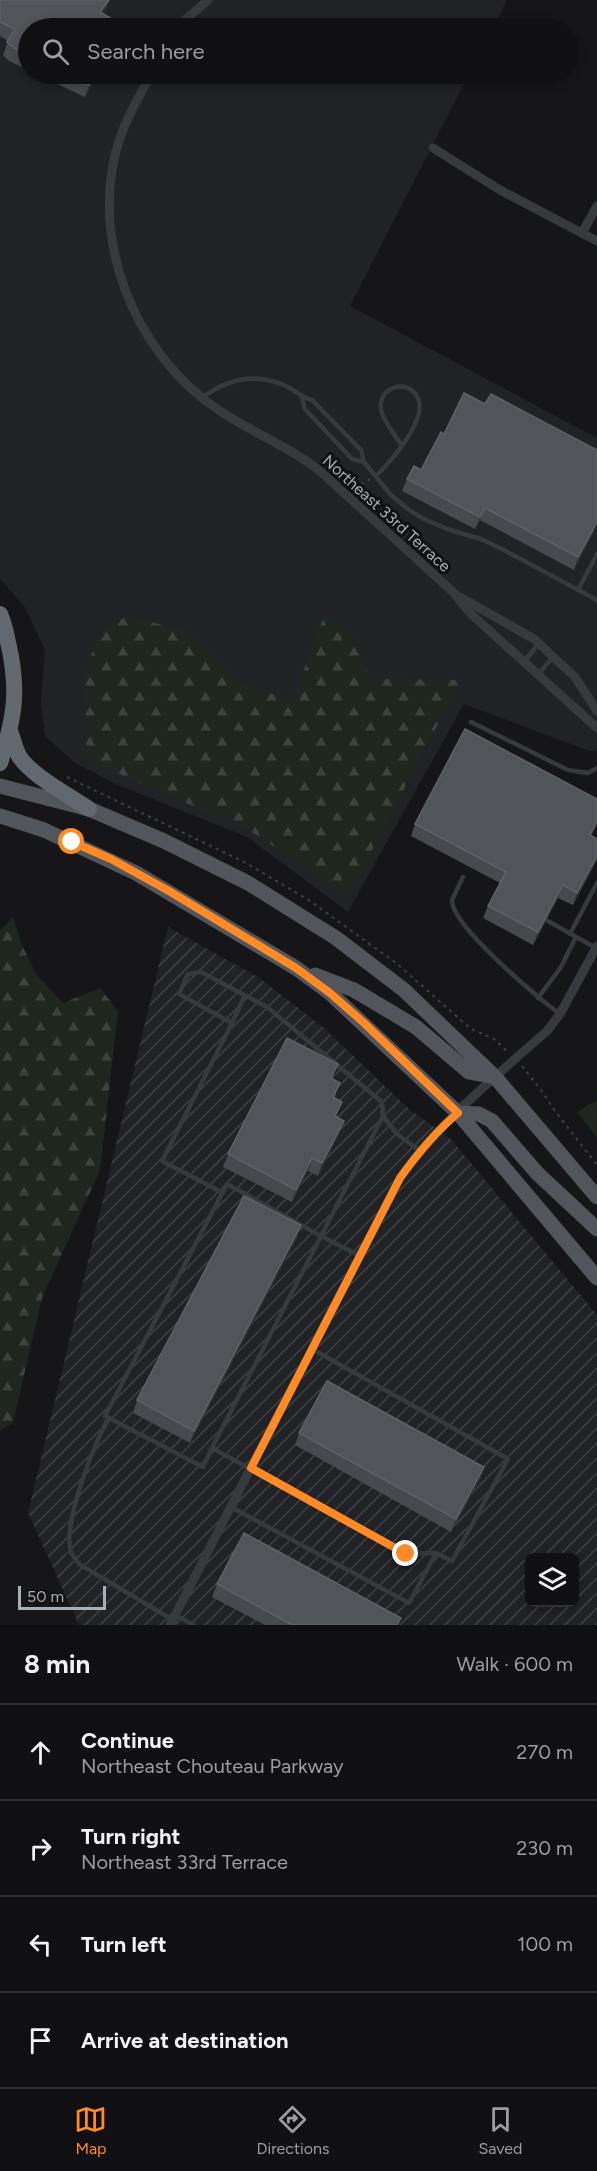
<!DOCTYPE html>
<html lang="en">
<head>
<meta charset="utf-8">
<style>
	body { margin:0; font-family:Figtree,sans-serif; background:#1e1e20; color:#f1f3f6 }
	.controls { position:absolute; right:18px; bottom:18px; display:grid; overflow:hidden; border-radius:9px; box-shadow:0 3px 9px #0003 }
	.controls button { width:54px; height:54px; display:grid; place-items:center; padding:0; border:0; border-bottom:2px solid #303032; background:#101012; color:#f1f3f6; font:30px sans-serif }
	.scale { position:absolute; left:18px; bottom:15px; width:88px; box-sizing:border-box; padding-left:6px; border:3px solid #a6b0b9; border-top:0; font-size:16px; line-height:21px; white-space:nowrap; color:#a6b0b9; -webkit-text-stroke:4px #111113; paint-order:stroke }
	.stop { position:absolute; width:18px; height:18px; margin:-14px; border:4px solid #ff8a26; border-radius:50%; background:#fff }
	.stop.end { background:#ff8a26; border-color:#fff; box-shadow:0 2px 6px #0008 }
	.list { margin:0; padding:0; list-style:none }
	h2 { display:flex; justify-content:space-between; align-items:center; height:78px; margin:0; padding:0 24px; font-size:26px }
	h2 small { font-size:20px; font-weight:400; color:#9c9d9f }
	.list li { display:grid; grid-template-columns:39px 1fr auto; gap:18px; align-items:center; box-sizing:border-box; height:96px; padding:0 24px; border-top:2px solid #303032 }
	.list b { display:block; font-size:22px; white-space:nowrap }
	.list p { margin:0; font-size:20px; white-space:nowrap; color:#9c9d9f }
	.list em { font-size:20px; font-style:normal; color:#9c9d9f }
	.icon { flex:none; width:33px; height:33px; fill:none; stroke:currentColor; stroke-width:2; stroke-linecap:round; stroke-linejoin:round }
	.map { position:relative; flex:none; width:597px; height:1625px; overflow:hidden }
	.search { position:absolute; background:#101012; box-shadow:0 3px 9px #0003; left:18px; right:18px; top:18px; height:66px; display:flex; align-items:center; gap:15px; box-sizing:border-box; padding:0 21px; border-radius:33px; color:#9c9d9f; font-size:22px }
	.sheet { height:462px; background:#101012 }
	nav { display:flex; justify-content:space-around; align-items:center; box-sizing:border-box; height:84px; border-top:2px solid #303032; background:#101012; font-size:16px; color:#9c9d9f }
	nav a { display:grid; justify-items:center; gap:3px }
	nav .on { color:#ff8a26 }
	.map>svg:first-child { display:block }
	.built { fill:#212225 }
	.industrial { fill:url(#industrial-furrows); fill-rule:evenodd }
	.forest { fill:url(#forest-firs) }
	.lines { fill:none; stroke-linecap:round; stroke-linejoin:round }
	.path { stroke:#3c4044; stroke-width:2; stroke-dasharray:3 4.5; stroke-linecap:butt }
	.service { stroke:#36393d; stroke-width:4.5 }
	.minor { stroke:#36393d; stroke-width:9 }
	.primary { stroke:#52565c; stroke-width:15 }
	.motorway { stroke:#62686f; stroke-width:16 }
	.wall { fill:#46494d }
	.shaded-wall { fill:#2f3033 }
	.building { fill:#515459; stroke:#5e6268; stroke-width:1.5 }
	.route { stroke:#ff8a26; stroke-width:8 }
	.labels { text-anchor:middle; stroke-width:6; stroke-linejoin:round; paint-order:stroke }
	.street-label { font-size:16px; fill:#a6b0b9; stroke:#111113 }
</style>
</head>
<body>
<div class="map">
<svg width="597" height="1625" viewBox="0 0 597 1625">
	<defs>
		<pattern id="industrial-furrows" width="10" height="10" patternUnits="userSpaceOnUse" patternTransform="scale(1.5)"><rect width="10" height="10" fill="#212225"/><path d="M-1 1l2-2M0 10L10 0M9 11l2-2" fill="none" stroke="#3e4043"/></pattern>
		<pattern id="forest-firs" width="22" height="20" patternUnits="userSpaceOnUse" patternTransform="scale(1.5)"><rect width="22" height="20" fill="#1e261d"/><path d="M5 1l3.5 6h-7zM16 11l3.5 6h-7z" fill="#3c433c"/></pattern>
	</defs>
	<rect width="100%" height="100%" fill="#161618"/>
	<!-- built -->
	<path class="built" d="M 0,0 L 507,0 L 493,28 L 28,28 L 28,74 L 469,74 L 350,306 L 597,438 L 597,751 L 589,751 L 464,704 L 348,912 L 247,837 L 118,785 L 75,763 L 45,736 L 41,702 L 45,650 L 24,606 L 0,579 Z"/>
	<!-- industrial -->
	<path class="industrial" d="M 168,927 L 258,977 L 323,1027 L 410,1110 L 451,1139 L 597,1315 L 597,1625 L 79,1625 L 28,1513 ZM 530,1558 L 574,1558 L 574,1602 L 530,1602 Z"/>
	<!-- forest -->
	<path class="forest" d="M 325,614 L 353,634 L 370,679 L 461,680 L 348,896 L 252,832 L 87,760 L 84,670 L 103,630 L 127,616 L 190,632 L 243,684 L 292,701 Z
		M 13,917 L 22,945 L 36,974 L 63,1003 L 100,988 L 118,1011 L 100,1170 L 42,1298 L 13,1423 L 0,1430 L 0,931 Z
		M 597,1100 L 597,1138 L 577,1112 Z"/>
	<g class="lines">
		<!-- path -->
		<path class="path" d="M 356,478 L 363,484 L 370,479
			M 67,777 L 246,863 L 310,901 L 396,963 L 471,1029 L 494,1039 L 507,1051
			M 522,1066 L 541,1090 L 555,1111 L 597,1165"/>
		<!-- service -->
		<path class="service" d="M 203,397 C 229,378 257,372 288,387 C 297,392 302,398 312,400 L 361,450 L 364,462 L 391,495 L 409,510 L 426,520 L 450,530 L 481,539 L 502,549 L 597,600
			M 302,398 L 305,409 L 352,459 L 364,462
			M 376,476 C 390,462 425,423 419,401 C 412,377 377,385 381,410 C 383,421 396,436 402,446
			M 578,590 L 597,554
			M 524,662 L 539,643
			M 538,675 L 553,657
			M 471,722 L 568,770 L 588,773 L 597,768
			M 463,877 L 452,900 C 451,925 538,998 560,1014
			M 546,920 L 596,948
			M 570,934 L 597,883
			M 538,998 L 561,967 L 576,937
			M 232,1023 L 245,995
			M 223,1193 L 162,1161 L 232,1023 L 179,994 L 188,974 L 201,972 L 267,1007 L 382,1102 L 383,1116
			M 360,1256 L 321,1236 L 383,1116 L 397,1134 L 419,1150
			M 109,1418 C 94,1442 62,1526 71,1552 C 73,1556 77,1561 79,1564 L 173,1620
			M 212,1448 L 203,1467 L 105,1416 L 227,1184 L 321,1236 L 212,1448 L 406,1554 L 436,1553 L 452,1561 L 508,1459 L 312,1349
			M 231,1507 L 409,1603 L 436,1553
			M 175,1615 L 194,1625"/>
		<!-- minor -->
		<path class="minor" d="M 176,28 L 208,0
			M 151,74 C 141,93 129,113 121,135 C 86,234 133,354 220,411 C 253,433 290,447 321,472 L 453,592 L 470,613 L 597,728
			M 433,148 L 500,190 L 597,241
			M 582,233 L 597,206
			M 460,597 L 534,639 L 575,677 L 597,711
			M 170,1625 L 400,1178 C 440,1121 495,1077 547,1031 L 560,1014 L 597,946"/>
		<!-- primary -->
		<path class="primary" d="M 0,786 L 89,809 L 164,841 L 248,883 L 336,938 L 404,990 L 495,1077 L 597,1197
			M 0,816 L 44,830 L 136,873 L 296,968 L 330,993 L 458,1113 L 597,1278
			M 315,975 L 354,990 L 416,1027 L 469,1072 L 495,1077
			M 458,1113 L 479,1114 L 492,1121 L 537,1173 L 597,1229"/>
		<!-- motorway -->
		<path class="motorway" d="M 0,614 C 4,623 6,632 8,642 C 19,689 15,717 0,763
			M 10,731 C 13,739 15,747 18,754 C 27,773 70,796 89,809"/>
	</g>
	<!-- wall -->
	<path class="wall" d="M 0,0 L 109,0 L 103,14 L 28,28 L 28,70 L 9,61 L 3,55 L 8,41 L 0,36 Z
		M 36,74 L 97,74 L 85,97 Z
		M 485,404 L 597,525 L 574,570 L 480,520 L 475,529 L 402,491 L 407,479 L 421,470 L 444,434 Z
		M 597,799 L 597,825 L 591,836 L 597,839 L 597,860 L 573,905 L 558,898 L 533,945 L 483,918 L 488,906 L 500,883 L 411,836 L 415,824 Z
		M 333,1079 L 336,1095 L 334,1098 L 336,1117 L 344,1121 L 339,1133 L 318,1176 L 308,1171 L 292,1202 L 223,1167 L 228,1154 Z
		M 301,1225 L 297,1237 L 190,1443 L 133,1413 L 137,1400 Z
		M 299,1433 L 484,1467 L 480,1479 L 451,1532 L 295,1445 Z
		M 217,1584 L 398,1625 L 265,1625 L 212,1597 Z"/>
	<!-- shaded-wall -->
	<path class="shaded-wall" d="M 109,0 L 105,12 L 95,25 L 100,12 Z
		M 95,74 L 97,74 L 85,97 L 89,85 Z
		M 485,508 L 480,520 L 475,529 L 480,517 Z
		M 597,522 L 597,525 L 574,570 L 578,557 Z
		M 597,821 L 597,825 L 585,847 L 590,835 Z
		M 597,856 L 597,860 L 573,905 L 577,893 Z
		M 563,885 L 558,898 L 533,945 L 538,932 Z
		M 344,1121 L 339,1133 L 318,1176 L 322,1163 Z
		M 312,1158 L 308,1171 L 292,1202 L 296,1190 Z
		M 301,1225 L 297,1237 L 190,1443 L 194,1431 Z
		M 484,1467 L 480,1479 L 451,1532 L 456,1519 Z"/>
	<!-- building -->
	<path class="building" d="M 0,0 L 109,0 L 100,12 L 119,23 L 121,26 L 119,28 L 28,28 L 28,55 L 14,48 L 7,42 L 15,29 L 0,22 Z
		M 66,74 L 95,74 L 89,85 Z
		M 464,393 L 485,404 L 491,394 L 597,450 L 597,522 L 578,557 L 485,508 L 480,517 L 407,479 L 414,466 L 421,470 L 441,432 L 444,434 Z
		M 465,729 L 597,799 L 597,821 L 590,835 L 597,839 L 597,856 L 577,893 L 563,885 L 538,932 L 488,906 L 506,872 L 415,824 Z
		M 287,1038 L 338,1064 L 331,1078 L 340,1083 L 333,1097 L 342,1102 L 335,1116 L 344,1121 L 322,1163 L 312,1158 L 296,1190 L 228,1154 Z
		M 244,1196 L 301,1225 L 194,1431 L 137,1400 Z
		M 327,1381 L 484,1467 L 456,1519 L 299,1433 Z
		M 244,1533 L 401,1618 L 397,1625 L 292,1625 L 217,1584 Z"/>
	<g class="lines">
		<!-- route -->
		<path class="route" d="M 72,842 L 111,859 L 169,891 L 296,968 L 330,993 L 363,1022 L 458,1113 C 435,1132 418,1153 400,1178 L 251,1468 L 406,1554"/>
	</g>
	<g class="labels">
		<!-- street labels -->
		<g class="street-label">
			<text transform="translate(387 513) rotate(42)" y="6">Northeast 33rd Terrace</text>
		</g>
	</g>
</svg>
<div class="controls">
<button><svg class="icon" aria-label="layers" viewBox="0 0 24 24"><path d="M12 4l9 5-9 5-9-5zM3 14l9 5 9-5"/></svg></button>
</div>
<div class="scale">50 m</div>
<div class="stop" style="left:72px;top:842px"></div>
<div class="stop end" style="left:406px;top:1554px"></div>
<div class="search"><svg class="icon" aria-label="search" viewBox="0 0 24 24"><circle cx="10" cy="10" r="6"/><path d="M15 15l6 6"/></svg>Search here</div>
</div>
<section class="sheet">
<h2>8 min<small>Walk · 600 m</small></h2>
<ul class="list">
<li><svg class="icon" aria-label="ahead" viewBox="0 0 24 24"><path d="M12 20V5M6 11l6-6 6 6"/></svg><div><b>Continue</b><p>Northeast Chouteau Parkway</p></div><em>270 m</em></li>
<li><svg class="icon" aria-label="right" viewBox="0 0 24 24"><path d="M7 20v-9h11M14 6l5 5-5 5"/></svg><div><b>Turn right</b><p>Northeast 33rd Terrace</p></div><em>230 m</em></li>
<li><svg class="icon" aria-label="left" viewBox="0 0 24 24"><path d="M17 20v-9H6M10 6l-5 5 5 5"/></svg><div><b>Turn left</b></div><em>100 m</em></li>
<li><svg class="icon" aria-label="arrive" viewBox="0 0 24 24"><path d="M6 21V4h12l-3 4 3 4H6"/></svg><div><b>Arrive at destination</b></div></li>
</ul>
</section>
<nav>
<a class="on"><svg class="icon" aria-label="map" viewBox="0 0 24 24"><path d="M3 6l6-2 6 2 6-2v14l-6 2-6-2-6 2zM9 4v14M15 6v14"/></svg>Map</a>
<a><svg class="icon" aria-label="directions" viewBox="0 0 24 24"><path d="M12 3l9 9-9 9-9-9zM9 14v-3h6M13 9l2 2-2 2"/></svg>Directions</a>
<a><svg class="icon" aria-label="saved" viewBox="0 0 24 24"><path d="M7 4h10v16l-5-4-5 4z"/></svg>Saved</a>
</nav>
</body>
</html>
